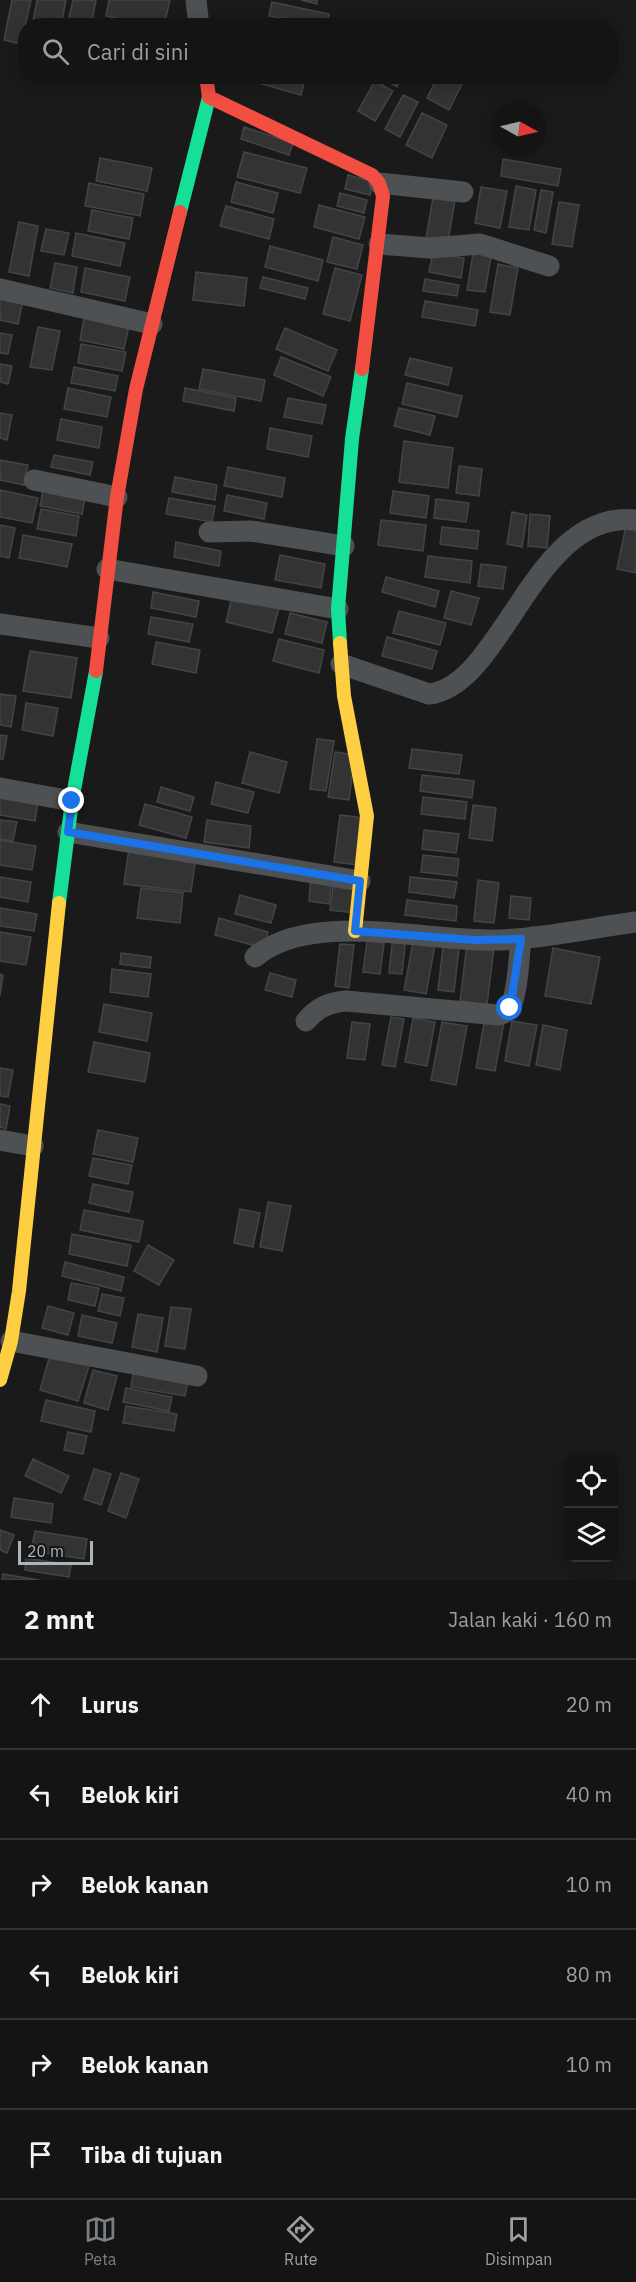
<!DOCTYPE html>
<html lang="id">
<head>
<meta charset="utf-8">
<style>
	body { margin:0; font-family:"IBM Plex Sans",sans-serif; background:#212122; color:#f1f3f6 }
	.controls { position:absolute; right:18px; bottom:18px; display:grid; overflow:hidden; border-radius:12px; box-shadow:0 3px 15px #0003 }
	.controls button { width:54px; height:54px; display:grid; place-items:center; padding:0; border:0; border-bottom:2px solid #333334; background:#141414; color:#f1f3f6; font:30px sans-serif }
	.compass { position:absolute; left:492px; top:102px; width:54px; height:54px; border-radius:50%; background:#141414; box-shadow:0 3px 15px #0003; rotate:98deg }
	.scale { position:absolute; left:18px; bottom:15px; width:75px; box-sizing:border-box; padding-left:6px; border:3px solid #acb5ba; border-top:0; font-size:16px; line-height:21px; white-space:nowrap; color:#acb5ba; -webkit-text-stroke:4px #141516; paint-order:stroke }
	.stop { position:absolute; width:18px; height:18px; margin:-14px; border:4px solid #1a73e8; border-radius:50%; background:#fff }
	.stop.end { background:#1a73e8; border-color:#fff; box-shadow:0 2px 6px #0008 }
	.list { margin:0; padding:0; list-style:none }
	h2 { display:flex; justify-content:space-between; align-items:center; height:78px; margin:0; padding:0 24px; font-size:26px }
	h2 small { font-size:20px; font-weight:400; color:#9d9ea0 }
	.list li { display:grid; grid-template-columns:39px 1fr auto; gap:18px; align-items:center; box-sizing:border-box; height:90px; padding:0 24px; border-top:2px solid #333334 }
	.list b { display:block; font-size:22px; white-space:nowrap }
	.list em { font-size:20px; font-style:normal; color:#9d9ea0 }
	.icon { flex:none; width:33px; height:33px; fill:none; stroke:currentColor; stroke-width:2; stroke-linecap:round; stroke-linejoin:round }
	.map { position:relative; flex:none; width:636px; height:1580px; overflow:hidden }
	.search { position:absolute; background:#141414; box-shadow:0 3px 15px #0003; left:18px; right:18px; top:18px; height:66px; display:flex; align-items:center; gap:15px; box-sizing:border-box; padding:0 21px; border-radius:24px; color:#9d9ea0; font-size:22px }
	.sheet { height:618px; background:#141414 }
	nav { display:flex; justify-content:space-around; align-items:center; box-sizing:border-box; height:84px; border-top:2px solid #333334; background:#141414; font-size:16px; color:#9d9ea0 }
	nav a { display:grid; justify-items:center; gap:3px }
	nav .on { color:#797f82 }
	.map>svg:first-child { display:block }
	.building { fill:#333334; stroke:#424546; stroke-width:1.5 }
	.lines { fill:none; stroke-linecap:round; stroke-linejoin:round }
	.street { stroke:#4e5153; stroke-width:21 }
	.fast { stroke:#16e098; stroke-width:14 }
	.slow { stroke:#ffcf43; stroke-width:14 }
	.jam { stroke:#f24e42; stroke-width:14 }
	.route { stroke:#1a73e8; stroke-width:8 }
</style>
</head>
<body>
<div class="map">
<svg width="636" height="1580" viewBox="0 0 636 1580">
	<rect width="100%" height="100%" fill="#1a1a1a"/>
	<!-- building -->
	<path class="building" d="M 12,0 L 31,0 L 21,44 L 4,40 Z
		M 37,0 L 66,0 L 61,26 L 32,26 Z
		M 73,0 L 96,0 L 91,26 L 67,26 Z
		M 109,0 L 170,0 L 164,26 L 151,26 L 106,16 Z
		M 301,0 L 317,0 L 317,4 Z
		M 272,2 L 329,14 L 327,26 L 269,16 Z
		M 256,76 L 306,76 L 301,95 L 255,82 Z
		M 378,76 L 402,76 L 397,87 Z
		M 438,76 L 466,76 L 449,110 L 427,98 Z
		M 375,81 L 393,91 L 375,121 L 358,111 Z
		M 403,95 L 418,102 L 400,137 L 385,129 Z
		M 422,113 L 447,125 L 432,158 L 406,145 Z
		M 244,127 L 293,143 L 289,155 L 241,139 Z
		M 244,152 L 307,168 L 300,193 L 237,177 Z
		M 100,158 L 152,168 L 147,191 L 96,181 Z
		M 503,159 L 561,169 L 558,186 L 501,176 Z
		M 348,175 L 374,182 L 370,195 L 345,189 Z
		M 236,182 L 278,193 L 273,213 L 231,202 Z
		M 89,183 L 144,194 L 140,216 L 85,206 Z
		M 516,186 L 536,190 L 529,230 L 509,227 Z
		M 481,187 L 507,191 L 500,228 L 475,223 Z
		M 541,190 L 553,192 L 546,233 L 534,230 Z
		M 434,192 L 456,195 L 448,241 L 426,238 Z
		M 340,193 L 367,200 L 364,213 L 337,206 Z
		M 559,202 L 579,205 L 572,247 L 552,244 Z
		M 319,205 L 365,217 L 359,239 L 314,227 Z
		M 226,206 L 274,219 L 269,239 L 220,226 Z
		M 92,210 L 133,218 L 129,239 L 88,231 Z
		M 19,222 L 38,226 L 29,276 L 9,272 Z
		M 46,229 L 69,233 L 64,255 L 41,251 Z
		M 76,233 L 125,243 L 120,266 L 72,256 Z
		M 333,237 L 363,245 L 357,269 L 327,262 Z
		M 270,246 L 323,260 L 318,281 L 265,267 Z
		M 474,248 L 492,251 L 485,292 L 467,290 Z
		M 433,252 L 464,258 L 461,278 L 429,272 Z
		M 55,263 L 77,267 L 73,293 L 50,288 Z
		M 498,264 L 518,268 L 510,315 L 490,312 Z
		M 85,268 L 130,277 L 125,301 L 81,292 Z
		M 335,268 L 362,275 L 350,321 L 323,314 Z
		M 196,272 L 247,278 L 244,306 L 193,300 Z
		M 263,277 L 308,288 L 305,299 L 260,288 Z
		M 425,279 L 459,285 L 457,296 L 423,291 Z
		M 0,296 L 23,301 L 18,324 L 0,320 Z
		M 425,301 L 478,310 L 475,326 L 422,317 Z
		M 85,312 L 130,321 L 124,349 L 80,340 Z
		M 38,327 L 60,331 L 52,370 L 30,367 Z
		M 285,328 L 337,350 L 328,371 L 276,349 Z
		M 0,333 L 12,335 L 8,354 L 0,353 Z
		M 81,344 L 126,352 L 122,371 L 78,363 Z
		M 281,357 L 331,377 L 323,396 L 274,375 Z
		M 410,358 L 452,368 L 448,385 L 405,375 Z
		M 0,364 L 12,366 L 8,384 L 0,382 Z
		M 74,367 L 118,376 L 115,391 L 71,383 Z
		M 203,369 L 265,380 L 261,401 L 199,389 Z
		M 407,383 L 462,396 L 457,417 L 402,404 Z
		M 68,388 L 111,397 L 107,417 L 64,409 Z
		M 185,388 L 236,398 L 234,411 L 183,401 Z
		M 288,398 L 326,405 L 322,424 L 284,417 Z
		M 399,408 L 435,416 L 430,435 L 394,426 Z
		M 0,413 L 12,415 L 7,440 L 0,438 Z
		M 61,419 L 102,427 L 99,448 L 57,440 Z
		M 270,428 L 312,436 L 308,457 L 267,449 Z
		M 404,441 L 453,448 L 448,488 L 399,482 Z
		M 54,455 L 93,462 L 90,475 L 51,467 Z
		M 0,460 L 28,465 L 24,485 L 0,480 Z
		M 459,466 L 482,469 L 479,496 L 456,493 Z
		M 228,467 L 285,478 L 282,497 L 224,486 Z
		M 175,477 L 217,485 L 215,500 L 172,492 Z
		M 44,486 L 86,494 L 82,514 L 40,506 Z
		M 0,490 L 38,498 L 32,523 L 0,517 Z
		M 393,491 L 429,496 L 426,518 L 390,513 Z
		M 227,495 L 267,503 L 264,519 L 224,511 Z
		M 169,498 L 215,506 L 212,522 L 166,514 Z
		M 436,499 L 469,503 L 466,522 L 434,518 Z
		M 41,509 L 79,516 L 76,536 L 37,529 Z
		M 512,512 L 527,515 L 522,547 L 507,544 Z
		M 530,514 L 550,516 L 547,548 L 528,546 Z
		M 381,520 L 426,525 L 423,551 L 378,545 Z
		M 627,521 L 636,523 L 636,573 L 617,569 Z
		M 0,525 L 15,528 L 9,558 L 0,556 Z
		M 442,527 L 479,531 L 477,549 L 440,544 Z
		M 23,535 L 72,544 L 67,567 L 19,558 Z
		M 176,542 L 221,551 L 219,566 L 174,557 Z
		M 280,555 L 325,564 L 321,588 L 275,580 Z
		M 428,556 L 472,561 L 470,583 L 425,577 Z
		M 481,564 L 506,567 L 503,589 L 478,586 Z
		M 386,577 L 439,591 L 435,607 L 382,592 Z
		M 451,591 L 479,598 L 471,625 L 444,618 Z
		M 153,592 L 199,601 L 196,617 L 151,608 Z
		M 232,597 L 279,608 L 272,633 L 226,622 Z
		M 399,611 L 446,623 L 440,645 L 393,633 Z
		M 290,613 L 327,622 L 322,643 L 285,634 Z
		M 151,617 L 193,624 L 189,642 L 148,634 Z
		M 387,637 L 437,651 L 432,669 L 382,656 Z
		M 279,639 L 324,650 L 319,673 L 273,661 Z
		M 156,642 L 200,650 L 196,673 L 152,664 Z
		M 30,651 L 77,658 L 71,698 L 23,691 Z
		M 0,694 L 16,696 L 11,727 L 0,725 Z
		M 26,703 L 58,708 L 53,736 L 22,730 Z
		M 0,735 L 7,736 L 3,759 L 0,759 Z
		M 317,739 L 334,741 L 326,791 L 310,789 Z
		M 412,749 L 462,755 L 459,774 L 409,768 Z
		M 250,752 L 287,762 L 279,793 L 242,783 Z
		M 335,752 L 355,755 L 349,800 L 328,797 Z
		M 422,775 L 474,781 L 472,798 L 420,791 Z
		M 216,782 L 254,792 L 248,813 L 211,804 Z
		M 161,787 L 194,797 L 190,811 L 157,802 Z
		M 0,796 L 38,802 L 35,821 L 0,815 Z
		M 423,797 L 467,802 L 465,819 L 421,814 Z
		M 145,804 L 192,817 L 186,838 L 139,825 Z
		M 473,805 L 496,808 L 492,841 L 469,838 Z
		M 340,815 L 365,818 L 359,865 L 334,862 Z
		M 0,820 L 17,822 L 13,841 L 0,839 Z
		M 207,820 L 251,826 L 249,848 L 204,842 Z
		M 424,830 L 459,834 L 456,853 L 422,849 Z
		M 0,840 L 36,846 L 32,870 L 0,865 Z
		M 129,848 L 196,856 L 191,892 L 124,884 Z
		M 423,855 L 459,859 L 457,876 L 421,872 Z
		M 311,875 L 332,878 L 329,904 L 309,901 Z
		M 0,877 L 31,882 L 28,902 L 0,897 Z
		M 410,877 L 457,882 L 454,898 L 409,892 Z
		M 334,880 L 359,883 L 355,913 L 330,910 Z
		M 478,880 L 499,883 L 494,923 L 474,921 Z
		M 141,888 L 183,893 L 180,923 L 137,918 Z
		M 240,895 L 276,905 L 271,923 L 235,914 Z
		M 511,896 L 531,898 L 529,920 L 509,918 Z
		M 407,900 L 457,906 L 456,921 L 405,915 Z
		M 0,908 L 37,914 L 34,931 L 0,926 Z
		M 219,918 L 268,932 L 264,948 L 215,935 Z
		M 0,932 L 31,937 L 26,965 L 0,961 Z
		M 393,935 L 406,937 L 402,974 L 389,973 Z
		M 367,941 L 384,943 L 380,974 L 363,972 Z
		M 413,942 L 435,945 L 426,994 L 404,990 Z
		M 340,944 L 354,945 L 349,988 L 335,986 Z
		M 467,944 L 494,947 L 487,1005 L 460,1001 Z
		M 443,947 L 459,948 L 454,992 L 438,990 Z
		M 553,948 L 600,957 L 591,1004 L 545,996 Z
		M 121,953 L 151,957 L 150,968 L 120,964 Z
		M 112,969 L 151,974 L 148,997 L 110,992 Z
		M 270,973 L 296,980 L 292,997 L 265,990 Z
		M 0,974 L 3,975 L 0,996 Z
		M 104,1004 L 152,1013 L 147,1041 L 99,1032 Z
		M 391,1017 L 404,1019 L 395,1067 L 382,1065 Z
		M 413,1018 L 435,1022 L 427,1066 L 405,1062 Z
		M 485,1018 L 504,1022 L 495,1071 L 476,1068 Z
		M 512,1021 L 537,1025 L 529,1066 L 505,1061 Z
		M 352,1022 L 370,1024 L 365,1060 L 347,1058 Z
		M 442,1022 L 467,1026 L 456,1085 L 431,1080 Z
		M 543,1025 L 567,1030 L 560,1070 L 536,1065 Z
		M 94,1042 L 150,1053 L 145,1082 L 88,1072 Z
		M 0,1068 L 13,1070 L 8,1097 L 0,1096 Z
		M 0,1104 L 10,1106 L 6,1129 L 0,1127 Z
		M 98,1130 L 138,1138 L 133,1162 L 93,1154 Z
		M 93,1158 L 132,1165 L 128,1184 L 89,1176 Z
		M 93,1184 L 133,1192 L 129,1212 L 89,1203 Z
		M 268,1202 L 291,1206 L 282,1251 L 260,1247 Z
		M 240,1209 L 260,1213 L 253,1247 L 234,1243 Z
		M 84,1210 L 143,1221 L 139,1242 L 80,1230 Z
		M 72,1234 L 131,1245 L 127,1266 L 69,1254 Z
		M 148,1245 L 174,1260 L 159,1285 L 134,1271 Z
		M 65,1262 L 124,1277 L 121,1291 L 62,1276 Z
		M 71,1283 L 99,1288 L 95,1306 L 68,1300 Z
		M 102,1294 L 124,1298 L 120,1316 L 98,1311 Z
		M 48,1306 L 74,1313 L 68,1335 L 42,1328 Z
		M 171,1307 L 191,1309 L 185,1349 L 165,1346 Z
		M 138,1314 L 163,1318 L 157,1352 L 132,1347 Z
		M 82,1315 L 117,1323 L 112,1343 L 78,1336 Z
		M 50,1355 L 89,1366 L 78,1401 L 40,1390 Z
		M 134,1368 L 189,1376 L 185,1396 L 131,1387 Z
		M 93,1370 L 117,1376 L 108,1410 L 84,1403 Z
		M 126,1388 L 172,1397 L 169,1411 L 123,1402 Z
		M 46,1400 L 95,1411 L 91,1432 L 41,1421 Z
		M 126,1406 L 177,1414 L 174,1431 L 123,1423 Z
		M 68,1432 L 87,1436 L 83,1454 L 64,1450 Z
		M 33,1459 L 69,1476 L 61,1493 L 25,1476 Z
		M 94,1469 L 111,1474 L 101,1505 L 84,1499 Z
		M 121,1473 L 139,1479 L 126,1518 L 108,1511 Z
		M 14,1498 L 53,1504 L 51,1523 L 11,1517 Z
		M 0,1530 L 14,1535 L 7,1553 L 0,1550 Z
		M 35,1531 L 87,1539 L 84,1559 L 31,1551 Z
		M 26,1558 L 71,1565 L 69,1577 L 25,1570 Z
		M 3,1574 L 39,1580 L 2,1580 Z"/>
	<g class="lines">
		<!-- street -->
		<path class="street" d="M 196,0 L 199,26
			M 379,183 L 463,192
			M 379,244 L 430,248 L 480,244 L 549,266
			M 0,289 L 152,324
			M 34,480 L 117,497
			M 209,532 L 251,531 L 344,546
			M 107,569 L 338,609
			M 0,624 L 99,638
			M 341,664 L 429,694 C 504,685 534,508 636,520
			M 0,788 L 72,801
			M 68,832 L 360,881
			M 255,957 C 312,909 430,943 500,940 C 545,938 591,928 636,922
			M 306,1021 C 318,1007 328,1003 346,1001 L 498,1015 C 502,1014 508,1012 510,1008 C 518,992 519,957 521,939
			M 0,1140 L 33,1146
			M 11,1341 L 197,1376"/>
		<!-- fast -->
		<path class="fast" d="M 180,212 L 209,97
			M 340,643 L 338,609 L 352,439 L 362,369
			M 59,903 L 72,801 L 96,671"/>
		<!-- slow -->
		<path class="slow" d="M 340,643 L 344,696 L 367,816 L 355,931
			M 0,1380 L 11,1341 L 19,1291 L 59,903"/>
		<!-- jam -->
		<path class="jam" d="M 206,76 L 209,97 L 372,175 L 379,183 L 383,196 L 362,369
			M 96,671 L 117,497 L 136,389 L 180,212"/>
	</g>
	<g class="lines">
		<!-- route -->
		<path class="route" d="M 72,801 L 68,832 L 360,881 L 355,931 L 474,940 L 521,939 L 510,1008"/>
	</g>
</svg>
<div class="controls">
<button><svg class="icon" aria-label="locate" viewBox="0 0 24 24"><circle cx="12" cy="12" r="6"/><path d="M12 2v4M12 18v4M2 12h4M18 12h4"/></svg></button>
<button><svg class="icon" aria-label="layers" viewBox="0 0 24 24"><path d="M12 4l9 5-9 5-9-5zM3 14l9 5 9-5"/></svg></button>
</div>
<svg class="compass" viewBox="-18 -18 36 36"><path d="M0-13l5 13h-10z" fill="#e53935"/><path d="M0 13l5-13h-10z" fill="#9d9ea0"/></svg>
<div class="scale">20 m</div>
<div class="stop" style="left:510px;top:1008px"></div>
<div class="stop end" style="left:72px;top:801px"></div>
<div class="search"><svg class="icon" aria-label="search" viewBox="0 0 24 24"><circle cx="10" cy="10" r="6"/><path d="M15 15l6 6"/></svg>Cari di sini</div>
</div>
<section class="sheet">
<h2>2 mnt<small>Jalan kaki · 160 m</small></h2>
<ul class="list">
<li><svg class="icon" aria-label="ahead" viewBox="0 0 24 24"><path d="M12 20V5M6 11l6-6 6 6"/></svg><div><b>Lurus</b></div><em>20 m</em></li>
<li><svg class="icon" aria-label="left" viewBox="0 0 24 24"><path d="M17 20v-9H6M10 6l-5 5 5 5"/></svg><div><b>Belok kiri</b></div><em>40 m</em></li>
<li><svg class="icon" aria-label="right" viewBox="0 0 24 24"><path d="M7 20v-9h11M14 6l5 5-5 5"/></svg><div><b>Belok kanan</b></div><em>10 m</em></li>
<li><svg class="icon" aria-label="left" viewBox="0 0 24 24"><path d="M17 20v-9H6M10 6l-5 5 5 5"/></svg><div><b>Belok kiri</b></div><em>80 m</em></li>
<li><svg class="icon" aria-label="right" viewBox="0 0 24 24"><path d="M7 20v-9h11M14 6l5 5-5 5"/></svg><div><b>Belok kanan</b></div><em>10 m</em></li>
<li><svg class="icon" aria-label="arrive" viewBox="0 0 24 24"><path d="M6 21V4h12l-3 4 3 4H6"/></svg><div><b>Tiba di tujuan</b></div></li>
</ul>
</section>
<nav>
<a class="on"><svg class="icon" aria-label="map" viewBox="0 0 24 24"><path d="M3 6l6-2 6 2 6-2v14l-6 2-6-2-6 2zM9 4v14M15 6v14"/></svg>Peta</a>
<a><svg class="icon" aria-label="directions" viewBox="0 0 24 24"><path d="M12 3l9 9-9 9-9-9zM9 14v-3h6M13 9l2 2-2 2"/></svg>Rute</a>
<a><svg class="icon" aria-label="saved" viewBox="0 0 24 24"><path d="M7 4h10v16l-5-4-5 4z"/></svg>Disimpan</a>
</nav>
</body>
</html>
